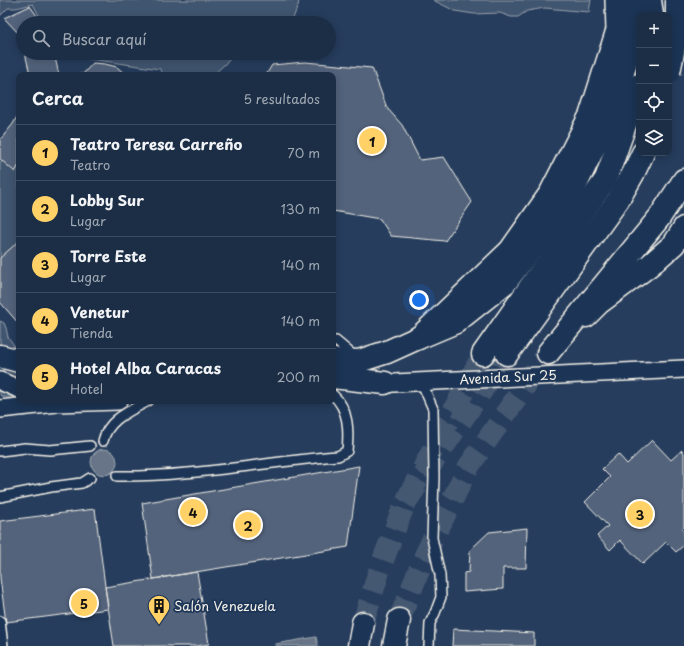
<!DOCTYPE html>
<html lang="es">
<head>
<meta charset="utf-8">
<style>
	body { margin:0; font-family:"Playpen Sans",sans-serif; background:#25364d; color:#f1f3f6 }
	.controls { position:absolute; right:12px; top:12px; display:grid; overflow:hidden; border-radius:8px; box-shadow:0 2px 10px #0003 }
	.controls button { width:36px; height:36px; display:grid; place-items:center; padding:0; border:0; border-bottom:1px solid #3a4a5f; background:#1c2e46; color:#f1f3f6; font:20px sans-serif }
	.you { position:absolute; left:419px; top:300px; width:14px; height:14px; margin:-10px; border:3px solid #fff; border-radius:50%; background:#1a73e8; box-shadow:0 0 0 6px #1a73e833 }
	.badge { display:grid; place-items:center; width:26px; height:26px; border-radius:50%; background:#ffd166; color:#111; font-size:13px; font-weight:700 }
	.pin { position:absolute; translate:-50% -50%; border:2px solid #fff; box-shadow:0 1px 4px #0006 }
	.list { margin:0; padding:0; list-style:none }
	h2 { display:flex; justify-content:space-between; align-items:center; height:52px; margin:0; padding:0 16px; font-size:17px }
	h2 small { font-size:13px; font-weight:400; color:#a0a8b3 }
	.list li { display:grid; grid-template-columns:26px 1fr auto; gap:12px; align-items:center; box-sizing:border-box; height:56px; padding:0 16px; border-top:1px solid #3a4a5f }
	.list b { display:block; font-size:15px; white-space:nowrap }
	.list p { margin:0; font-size:13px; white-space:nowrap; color:#a0a8b3 }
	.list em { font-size:13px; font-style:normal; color:#a0a8b3 }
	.icon { flex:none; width:22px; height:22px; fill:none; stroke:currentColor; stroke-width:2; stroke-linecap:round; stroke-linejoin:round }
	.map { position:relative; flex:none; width:684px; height:646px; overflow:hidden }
	.search { position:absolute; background:#1c2e46; box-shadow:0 2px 10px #0003; left:16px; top:16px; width:320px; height:44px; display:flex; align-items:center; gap:10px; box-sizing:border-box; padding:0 14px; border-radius:22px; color:#a0a8b3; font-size:15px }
	.panel { position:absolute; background:#1c2e46; box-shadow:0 2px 10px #0003; left:16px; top:72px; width:320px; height:332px; border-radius:8px }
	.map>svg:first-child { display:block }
	.green { fill:#40546f; stroke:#9aa2ac }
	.water { fill:#677588; stroke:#9fa7ae }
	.building { fill:#52647b; stroke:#f4f1e8 }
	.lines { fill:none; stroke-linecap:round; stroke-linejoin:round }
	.secondary-tunnel { stroke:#455872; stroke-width:22; stroke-dasharray:22 11; stroke-linecap:butt }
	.motorway-tunnel { stroke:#455872; stroke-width:22; stroke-dasharray:22 11; stroke-linecap:butt }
	.service-casing { stroke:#f4f1e8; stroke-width:12 }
	.minor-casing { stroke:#f4f1e8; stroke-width:20 }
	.tertiary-casing { stroke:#f4f1e8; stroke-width:24 }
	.secondary-casing { stroke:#f4f1e8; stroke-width:25 }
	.motorway-casing { stroke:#f4f1e8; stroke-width:25 }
	.service { stroke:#1d3557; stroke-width:9 }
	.minor { stroke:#1d3557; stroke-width:17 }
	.tertiary { stroke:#1d3557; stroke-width:21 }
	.secondary { stroke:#1d3557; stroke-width:22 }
	.motorway { stroke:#1d3557; stroke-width:22 }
	.motorway-bridge-casing { stroke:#f4f1e8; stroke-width:25; stroke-linecap:butt }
	.motorway-bridge { stroke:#1d3557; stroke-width:22 }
	.labels { text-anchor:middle; stroke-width:3.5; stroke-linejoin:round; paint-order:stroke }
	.street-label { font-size:13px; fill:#f4f1e8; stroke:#1d3557 }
	.poi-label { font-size:13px; fill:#f4f1e8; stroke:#1d3557; text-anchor:start }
</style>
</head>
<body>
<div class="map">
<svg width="684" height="646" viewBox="0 0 684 646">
	<rect width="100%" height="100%" fill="#263d5d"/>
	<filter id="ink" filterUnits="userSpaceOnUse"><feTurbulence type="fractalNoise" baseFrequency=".025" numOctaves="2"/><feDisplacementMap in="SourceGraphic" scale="8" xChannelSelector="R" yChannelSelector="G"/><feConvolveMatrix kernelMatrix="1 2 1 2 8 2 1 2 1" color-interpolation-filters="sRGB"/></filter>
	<g filter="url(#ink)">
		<!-- green -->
		<path class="green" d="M 0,0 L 299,0 L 298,6 L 291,23 L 43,23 L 33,4 L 16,8 L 8,8 L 0,16 Z
			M 433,0 L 591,0 L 589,12 L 545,8 L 527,11 L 518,17 L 511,17 L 500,13 L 474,14 L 455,11 Z
			M 62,53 L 237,53 L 213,75 L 163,75 L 160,69 L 62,55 Z
			M 19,159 L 19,247 L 0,267 L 0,162 Z
			M 0,321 L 4,323 L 6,328 L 8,337 L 19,352 L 19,394 L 16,397 L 5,397 L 0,395 Z"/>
		<!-- water -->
		<path class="water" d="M91 462a13 13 0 1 1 26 0a13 13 0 1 1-26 0Z
			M 316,637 L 318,646 L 275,646 L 275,644 Z"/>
		<!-- building -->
		<path class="building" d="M 30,6 L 42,23 L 23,23 L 23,44 L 21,36 L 4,18 Z
			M 25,53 L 54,53 L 59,75 L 29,75 L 29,70 Z
			M 305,62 L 372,68 L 387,108 L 402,125 L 420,160 L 444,157 L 472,202 L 445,241 L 391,236 L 380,219 L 333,211 L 333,75 L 266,75 L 272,65 Z
			M 93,63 L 105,64 L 117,67 L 126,75 L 69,75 L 83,74 Z
			M 19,113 L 19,165 L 15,172 L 0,159 L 0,140 L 13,124 Z
			M 19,241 L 19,324 L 0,302 L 0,258 Z
			M 652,440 L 671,460 L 682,450 L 684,453 L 684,527 L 682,529 L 684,531 L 684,545 L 676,552 L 666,542 L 643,564 L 620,540 L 610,550 L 597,536 L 608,526 L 585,502 L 610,477 L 602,469 L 618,454 L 627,464 Z
			M 359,466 L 348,547 L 153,579 L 142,503 Z
			M 95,509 L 108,609 L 6,622 L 0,578 L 0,521 Z
			M 527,528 L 526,568 L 503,568 L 503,589 L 464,592 L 464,573 L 469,572 L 470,550 L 489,532 Z
			M 197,572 L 209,644 L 196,646 L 114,646 L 105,587 Z
			M 453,629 L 534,633 L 534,646 L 452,646 Z"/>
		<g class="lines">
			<!-- secondary-tunnel -->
			<path class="secondary-tunnel" d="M 0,378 L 19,377
				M 399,620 L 426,553 L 469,466 L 548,353
				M 363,623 L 380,568 L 405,503 L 483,354"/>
			<!-- motorway-tunnel -->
			<path class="motorway-tunnel" d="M 405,503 L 507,354"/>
			<!-- service casing -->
			<g class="service-casing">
				<path id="service" d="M 333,341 L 336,341 L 355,357
					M 421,381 L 433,409 L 434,477 L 432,538 L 440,575 L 441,597 L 435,613 L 430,623 L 429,646
					M 103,441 C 108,419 130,411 148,401
					M 0,451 L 25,448 L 50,450 L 90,446
					M 117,476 C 191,477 264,462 338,456 L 347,451 C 349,431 349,409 333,395
					M 0,497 L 51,487 L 82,483 L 90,478
					M 0,621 L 3,646"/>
			</g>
			<!-- minor casing -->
			<g class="minor-casing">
				<path id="minor" d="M 0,381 L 19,389
					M 373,384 L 684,369
					M 0,409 L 57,403 L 118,401"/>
			</g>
			<!-- tertiary casing -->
			<g class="tertiary-casing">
				<path id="tertiary" d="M 420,336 L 510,250 L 550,193 L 590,115 L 617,30 L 616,0"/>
			</g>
			<!-- secondary casing -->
			<g class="secondary-casing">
				<path id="secondary" d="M 650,0 L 652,15
					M 586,316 L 599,303 L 650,265 L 674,244 L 684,228
					M 483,354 L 606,179 L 639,85
					M 0,356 L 19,361
					M 333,360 L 359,361 L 387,352 L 418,338
					M 333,377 L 385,383
					M 359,646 L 363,623
					M 394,646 L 399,620"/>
			</g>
			<!-- motorway casing -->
			<g class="motorway-casing">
				<path id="motorway" d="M 418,338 L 456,322 L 505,283 L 570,197 L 613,108 L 630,47 L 637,0
					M 548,353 L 659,218 L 684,180
					M 507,354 L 618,200 L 633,174 L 643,153"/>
			</g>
			<!-- service -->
			<use href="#service" class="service"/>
			<!-- minor -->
			<use href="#minor" class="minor"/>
			<!-- tertiary -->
			<use href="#tertiary" class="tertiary"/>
			<!-- secondary -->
			<use href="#secondary" class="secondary"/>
			<!-- motorway -->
			<use href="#motorway" class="motorway"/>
			<!-- motorway-bridge casing -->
			<g class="motorway-bridge-casing">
				<path id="motorway-bridge" d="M 669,72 L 677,32 L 677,0"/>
			</g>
			<!-- motorway-bridge -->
			<use href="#motorway-bridge" class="motorway-bridge"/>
		</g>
	</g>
	<!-- icons -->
	<defs>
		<g id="building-pin" transform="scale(1.15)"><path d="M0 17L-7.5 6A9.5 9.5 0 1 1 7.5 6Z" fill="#ffd166" stroke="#1d3557"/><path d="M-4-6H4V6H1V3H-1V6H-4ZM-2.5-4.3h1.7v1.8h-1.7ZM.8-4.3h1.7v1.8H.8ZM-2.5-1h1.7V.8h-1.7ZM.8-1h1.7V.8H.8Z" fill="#111"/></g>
	</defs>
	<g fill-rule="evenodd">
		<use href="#building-pin" x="159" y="606"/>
	</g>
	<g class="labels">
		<!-- street labels -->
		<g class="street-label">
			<text transform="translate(508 377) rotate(-3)" y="5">Avenida Sur 25</text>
		</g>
		<!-- poi labels -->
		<g class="poi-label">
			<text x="174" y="611">Salón Venezuela</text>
		</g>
	</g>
</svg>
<div class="controls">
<button>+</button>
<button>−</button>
<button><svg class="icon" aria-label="locate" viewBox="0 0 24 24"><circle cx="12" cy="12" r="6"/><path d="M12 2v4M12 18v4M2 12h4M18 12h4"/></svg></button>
<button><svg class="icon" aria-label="layers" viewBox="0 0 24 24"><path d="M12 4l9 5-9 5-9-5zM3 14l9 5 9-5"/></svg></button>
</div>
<div class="you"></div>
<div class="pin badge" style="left:372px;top:141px">1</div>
<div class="pin badge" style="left:248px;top:525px">2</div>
<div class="pin badge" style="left:640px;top:514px">3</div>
<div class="pin badge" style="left:193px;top:512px">4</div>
<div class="pin badge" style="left:84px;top:603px">5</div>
<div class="search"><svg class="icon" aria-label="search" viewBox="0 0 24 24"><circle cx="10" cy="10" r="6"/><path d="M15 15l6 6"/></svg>Buscar aquí</div>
<section class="panel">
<h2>Cerca<small>5 resultados</small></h2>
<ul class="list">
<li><span class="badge">1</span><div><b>Teatro Teresa Carreño</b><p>Teatro</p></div><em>70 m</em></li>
<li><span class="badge">2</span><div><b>Lobby Sur</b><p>Lugar</p></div><em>130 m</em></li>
<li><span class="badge">3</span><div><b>Torre Este</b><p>Lugar</p></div><em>140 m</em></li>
<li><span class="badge">4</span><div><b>Venetur</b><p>Tienda</p></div><em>140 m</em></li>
<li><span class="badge">5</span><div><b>Hotel Alba Caracas</b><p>Hotel</p></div><em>200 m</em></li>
</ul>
</section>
</div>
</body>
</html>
